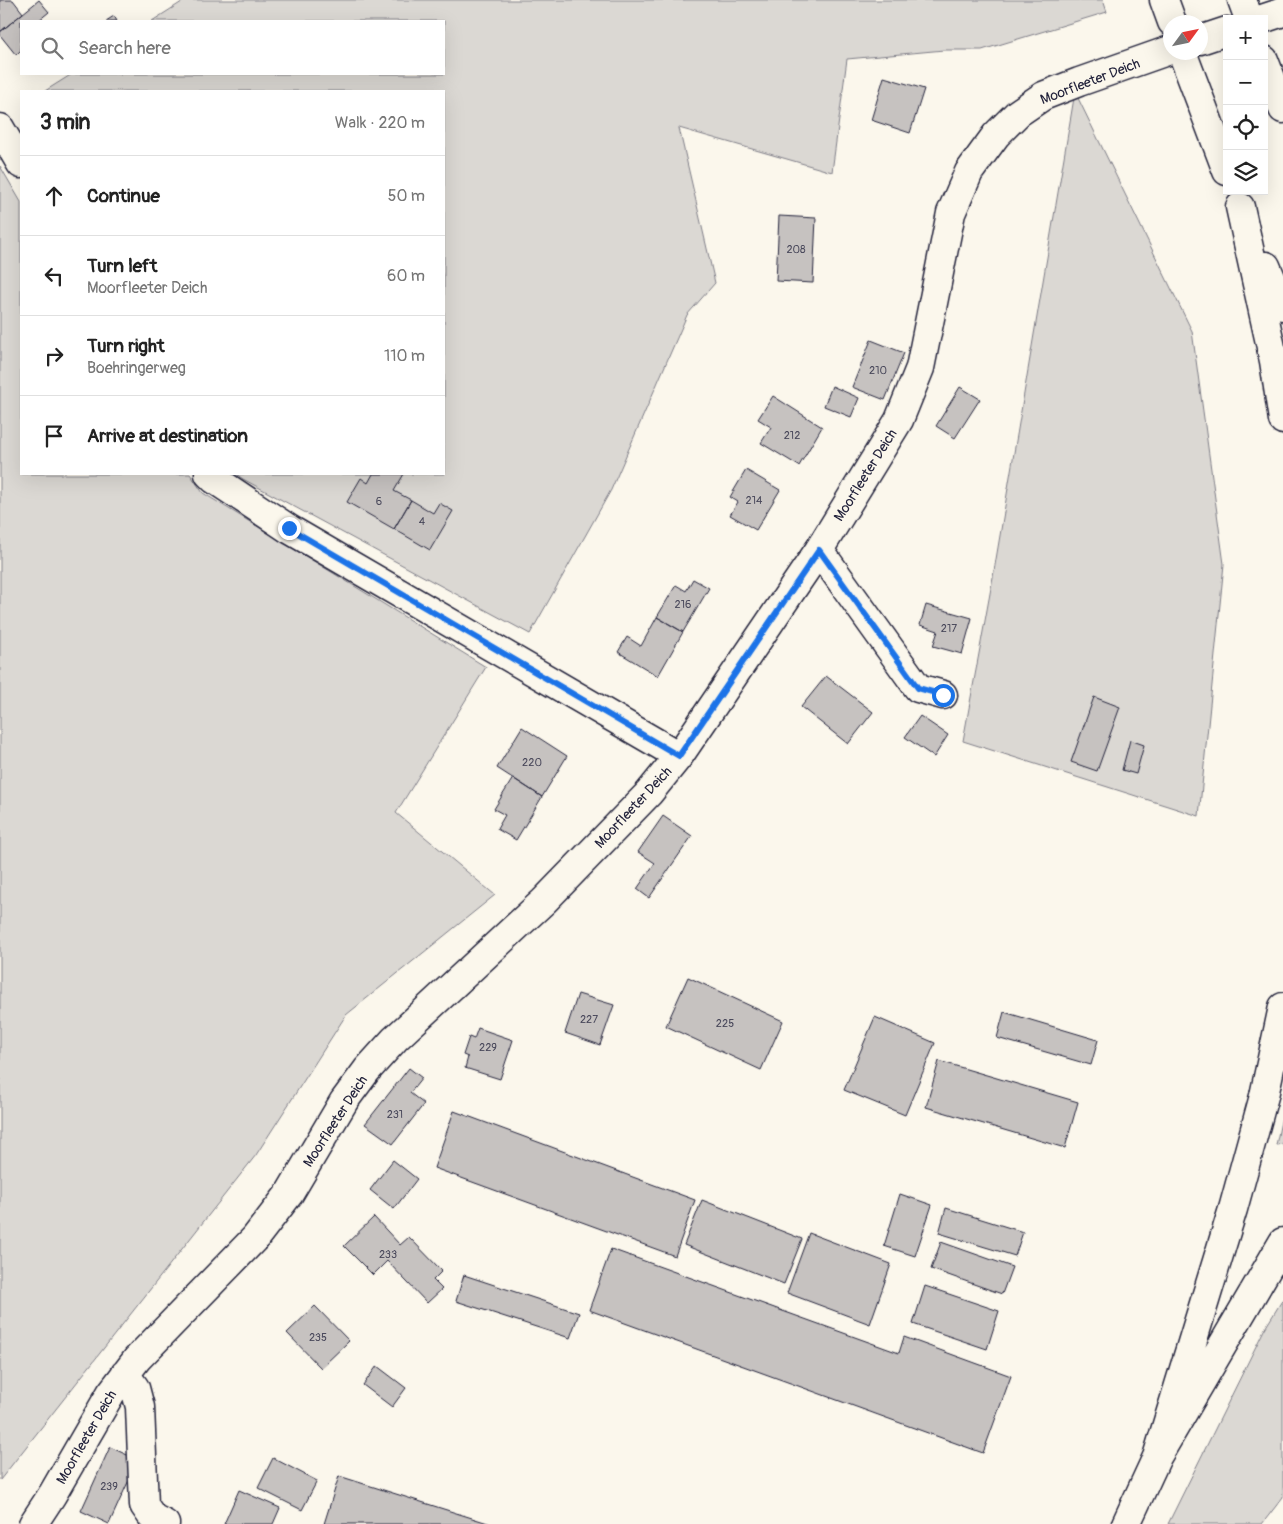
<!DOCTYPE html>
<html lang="en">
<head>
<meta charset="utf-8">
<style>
	body { margin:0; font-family:Pangolin,sans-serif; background:#f2f2f2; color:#222 }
	.controls { position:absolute; right:15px; top:15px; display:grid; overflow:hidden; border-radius:0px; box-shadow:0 5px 20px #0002 }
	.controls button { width:45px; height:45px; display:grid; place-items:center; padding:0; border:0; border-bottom:1px solid #e0e0e0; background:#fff; color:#222; font:25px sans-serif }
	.compass { position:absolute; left:1163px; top:15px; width:45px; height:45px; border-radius:50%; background:#fff; box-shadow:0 5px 20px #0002; rotate:57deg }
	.stop { position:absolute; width:15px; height:15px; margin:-11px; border:4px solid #1a73e8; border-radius:50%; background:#fff }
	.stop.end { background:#1a73e8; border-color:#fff; box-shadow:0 1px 5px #0008 }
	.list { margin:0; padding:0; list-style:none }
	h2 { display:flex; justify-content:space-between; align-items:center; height:65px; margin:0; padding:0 20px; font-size:21px }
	h2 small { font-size:16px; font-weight:400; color:#767676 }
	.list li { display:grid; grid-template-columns:32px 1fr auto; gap:15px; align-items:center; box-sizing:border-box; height:80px; padding:0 20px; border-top:1px solid #e0e0e0 }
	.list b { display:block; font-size:19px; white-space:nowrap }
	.list p { margin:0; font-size:16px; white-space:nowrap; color:#767676 }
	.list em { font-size:16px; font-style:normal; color:#767676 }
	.icon { flex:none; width:28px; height:28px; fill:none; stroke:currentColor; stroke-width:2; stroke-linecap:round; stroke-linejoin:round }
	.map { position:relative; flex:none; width:1283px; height:1524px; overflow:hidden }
	.search { position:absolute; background:#fff; box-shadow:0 5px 20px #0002; left:20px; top:20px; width:425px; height:55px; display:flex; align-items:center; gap:12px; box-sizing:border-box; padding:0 18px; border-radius:0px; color:#767676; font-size:19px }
	.panel { position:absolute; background:#fff; box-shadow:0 5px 20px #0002; left:20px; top:90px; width:425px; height:385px; border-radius:0px }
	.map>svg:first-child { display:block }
	.green { fill:#dbd8d3; stroke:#7e7d87 }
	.building { fill:#c6c2c0; stroke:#22223b }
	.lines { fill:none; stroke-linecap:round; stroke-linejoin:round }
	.minor-casing { stroke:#22223b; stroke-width:31 }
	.highway-casing { stroke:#22223b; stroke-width:31 }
	.minor { stroke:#fbf7ec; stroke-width:28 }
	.highway { stroke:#fbf7ec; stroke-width:28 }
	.route { stroke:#1a73e8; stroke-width:6 }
	.labels { text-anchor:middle; stroke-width:4.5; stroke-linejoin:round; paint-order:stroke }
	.number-label { font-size:11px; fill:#4b4a5c }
	.street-label { font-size:14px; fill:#22223b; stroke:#fbf7ec }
</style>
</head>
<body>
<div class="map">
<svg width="1283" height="1524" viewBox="0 0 1283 1524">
	<rect width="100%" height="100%" fill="#fbf7ec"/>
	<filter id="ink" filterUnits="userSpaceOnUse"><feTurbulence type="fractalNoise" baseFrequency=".02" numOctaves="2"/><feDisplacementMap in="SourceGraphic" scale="10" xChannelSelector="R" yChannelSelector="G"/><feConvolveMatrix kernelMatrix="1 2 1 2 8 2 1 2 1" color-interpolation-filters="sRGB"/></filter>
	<g filter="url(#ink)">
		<!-- green -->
		<path class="green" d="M 185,0 L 1103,0 L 1107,12 L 982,50 L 944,50 L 847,59 L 832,172 L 679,128 L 715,283 L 687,315 L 611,490 L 530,634 L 243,479 L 236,474 L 444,474 L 444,91 L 45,91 L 72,74 L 444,74 L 444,21 L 152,21 Z
			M 1075,92 L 1192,331 L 1224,564 L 1199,816 L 963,741 L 993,577 Z
			M 0,166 L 21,202 L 21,474 L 190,474 L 203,493 L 486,667 L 396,813 L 495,895 L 346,1015 L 256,1155 L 0,1480 Z
			M 1283,1112 L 1283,1144 L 1276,1145 Z
			M 1283,1299 L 1283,1497 L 1262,1524 L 1168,1524 L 1264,1330 Z"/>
		<!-- building -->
		<path class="building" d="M 0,0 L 13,0 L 23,13 L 0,32 Z
			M 39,0 L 49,12 L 38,21 L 21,21 L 21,50 L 16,55 L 0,35 L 0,32 Z
			M 114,16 L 117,21 L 106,21 Z
			M 884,77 L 924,89 L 910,133 L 871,120 Z
			M 779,216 L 816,218 L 813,283 L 776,281 Z
			M 871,340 L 904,353 L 885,400 L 852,387 Z
			M 832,386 L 859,398 L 851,417 L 824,406 Z
			M 960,387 L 980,399 L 955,438 L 936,426 Z
			M 773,396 L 822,427 L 799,466 L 761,443 L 771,427 L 758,419 Z
			M 746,470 L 780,490 L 756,530 L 730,515 L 738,502 L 730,497 Z
			M 373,474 L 404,474 L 394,491 L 411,500 L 394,529 L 347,502 L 361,478 L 368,483 Z
			M 411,500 L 433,513 L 439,503 L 453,511 L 430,550 L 394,529 Z
			M 693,579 L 709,588 L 683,632 L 657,617 L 676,585 L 686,591 Z
			M 926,605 L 972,618 L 962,654 L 933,646 L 938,631 L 920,625 Z
			M 657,617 L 683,632 L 658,676 L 618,652 L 627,637 L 641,646 Z
			M 826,676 L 873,712 L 848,744 L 801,707 Z
			M 1094,697 L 1120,707 L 1097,771 L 1071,762 Z
			M 920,716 L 948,735 L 934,757 L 905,737 Z
			M 522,727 L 567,756 L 542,797 L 497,768 Z
			M 1130,740 L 1144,745 L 1136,774 L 1122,770 Z
			M 513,778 L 542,797 L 516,840 L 497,829 L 505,815 L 494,809 Z
			M 663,816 L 692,836 L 649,898 L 637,889 L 655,863 L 638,852 Z
			M 688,977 L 783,1021 L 761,1070 L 666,1026 Z
			M 578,994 L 614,1005 L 600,1045 L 565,1033 Z
			M 1004,1012 L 1098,1040 L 1091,1065 L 997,1038 Z
			M 875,1017 L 935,1043 L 905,1115 L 844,1090 Z
			M 478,1028 L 513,1040 L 500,1079 L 465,1068 L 468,1057 L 463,1055 L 469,1037 L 474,1039 Z
			M 939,1061 L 1078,1102 L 1065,1148 L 926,1107 Z
			M 409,1068 L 422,1078 L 410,1093 L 424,1104 L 393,1144 L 365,1124 Z
			M 454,1111 L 695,1200 L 675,1256 L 434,1168 Z
			M 393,1160 L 417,1179 L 394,1209 L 370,1190 Z
			M 900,1194 L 932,1205 L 915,1256 L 884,1246 Z
			M 702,1200 L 802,1239 L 784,1284 L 684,1245 Z
			M 946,1208 L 1023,1232 L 1015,1256 L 939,1233 Z
			M 374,1217 L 400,1245 L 409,1237 L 442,1271 L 433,1280 L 442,1289 L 427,1303 L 387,1261 L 373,1275 L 344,1246 Z
			M 809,1233 L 891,1264 L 870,1324 L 787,1293 Z
			M 941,1242 L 1012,1267 L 1002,1294 L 931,1269 Z
			M 611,1249 L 899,1353 L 904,1337 L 1011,1376 L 983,1453 L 589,1310 Z
			M 464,1275 L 579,1313 L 570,1338 L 456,1301 Z
			M 925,1286 L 999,1311 L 987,1349 L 913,1324 Z
			M 315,1306 L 349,1341 L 321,1368 L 287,1333 Z
			M 377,1366 L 406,1388 L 392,1407 L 363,1385 Z
			M 110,1447 L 138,1460 L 109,1524 L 81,1511 Z
			M 273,1458 L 317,1481 L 302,1510 L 258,1488 Z
			M 339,1476 L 491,1524 L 324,1524 Z
			M 239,1490 L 280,1508 L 273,1524 L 224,1524 Z"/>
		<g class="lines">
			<!-- minor casing -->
			<g class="minor-casing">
				<path id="minor" d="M 1262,19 L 1283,12
					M 1200,40 L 1227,31
					M 0,128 L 21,164
					M 209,474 L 214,479 L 289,529 L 679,756
					M 819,550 L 918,688 L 943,695
					M 125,1374 L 135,1388 L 140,1407 L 144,1505 L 153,1518 L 165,1524
					M 33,1524 L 52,1495 L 111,1393 L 137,1359 L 255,1238 L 289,1194 L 344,1101 L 367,1070 L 395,1039 L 544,901 L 649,793 L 679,756 L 819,550 L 899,420 L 920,368 L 951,213 L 969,172 L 996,135 L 1018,113 L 1043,96 L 1079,82 L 1170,50"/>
			</g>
			<!-- highway casing -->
			<g class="highway-casing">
				<path id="highway" d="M 1164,0 L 1172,22
					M 1242,0 L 1249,19
					M 1182,52 L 1227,171
					M 1264,60 L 1283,109
					M 1240,207 L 1274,361 L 1283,420
					M 1266,266 L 1283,306
					M 1157,1457 L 1233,1209 L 1264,1096 L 1283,1007
					M 1126,1524 L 1157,1457 L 1283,1242"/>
			</g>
			<!-- minor -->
			<use href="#minor" class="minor"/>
			<!-- highway -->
			<use href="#highway" class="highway"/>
		</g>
	</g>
	<g class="lines" filter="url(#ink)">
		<!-- route -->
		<path class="route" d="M 289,528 L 679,756 L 819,550 L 918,688 L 943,695"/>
	</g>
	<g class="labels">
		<!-- number labels -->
		<g class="number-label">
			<text x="796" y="253">208</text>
			<text x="878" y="374">210</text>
			<text x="792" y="439">212</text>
			<text x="754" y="504">214</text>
			<text x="379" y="505">6</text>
			<text x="422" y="525">4</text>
			<text x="683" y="608">216</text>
			<text x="949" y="632">217</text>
			<text x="532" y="766">220</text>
			<text x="589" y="1023">227</text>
			<text x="725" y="1027">225</text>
			<text x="488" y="1051">229</text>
			<text x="395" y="1118">231</text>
			<text x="388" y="1258">233</text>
			<text x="318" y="1341">235</text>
			<text x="109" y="1490">239</text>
		</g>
		<!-- street labels -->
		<g class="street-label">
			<text transform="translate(1090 81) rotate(-21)" y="5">Moorfleeter Deich</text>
			<text transform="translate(865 475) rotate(-58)" y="5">Moorfleeter Deich</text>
			<text transform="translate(633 807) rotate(-47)" y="5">Moorfleeter Deich</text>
			<text transform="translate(335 1121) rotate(-57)" y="5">Moorfleeter Deich</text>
			<text transform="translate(86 1437) rotate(-60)" y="5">Moorfleeter Deich</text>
		</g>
	</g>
</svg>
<div class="controls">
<button>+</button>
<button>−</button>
<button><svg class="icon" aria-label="locate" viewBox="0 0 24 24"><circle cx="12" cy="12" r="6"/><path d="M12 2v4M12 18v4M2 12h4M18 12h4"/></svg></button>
<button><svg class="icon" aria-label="layers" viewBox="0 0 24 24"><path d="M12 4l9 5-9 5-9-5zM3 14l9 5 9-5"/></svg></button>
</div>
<svg class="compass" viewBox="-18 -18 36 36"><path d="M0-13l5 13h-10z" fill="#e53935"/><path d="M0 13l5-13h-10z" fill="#767676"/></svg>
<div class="stop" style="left:943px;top:695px"></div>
<div class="stop end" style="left:289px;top:528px"></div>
<div class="search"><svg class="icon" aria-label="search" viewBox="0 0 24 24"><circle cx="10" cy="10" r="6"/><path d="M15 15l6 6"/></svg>Search here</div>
<section class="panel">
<h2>3 min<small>Walk · 220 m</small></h2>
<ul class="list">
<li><svg class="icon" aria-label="ahead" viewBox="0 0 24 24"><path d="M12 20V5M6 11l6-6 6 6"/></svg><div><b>Continue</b></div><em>50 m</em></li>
<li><svg class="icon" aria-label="left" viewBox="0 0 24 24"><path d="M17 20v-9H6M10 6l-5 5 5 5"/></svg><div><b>Turn left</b><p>Moorfleeter Deich</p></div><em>60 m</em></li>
<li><svg class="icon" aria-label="right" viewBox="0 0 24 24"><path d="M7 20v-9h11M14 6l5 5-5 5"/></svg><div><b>Turn right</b><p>Boehringerweg</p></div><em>110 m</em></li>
<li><svg class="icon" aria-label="arrive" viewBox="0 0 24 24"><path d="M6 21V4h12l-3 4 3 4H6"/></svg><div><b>Arrive at destination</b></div></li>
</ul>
</section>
</div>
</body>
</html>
